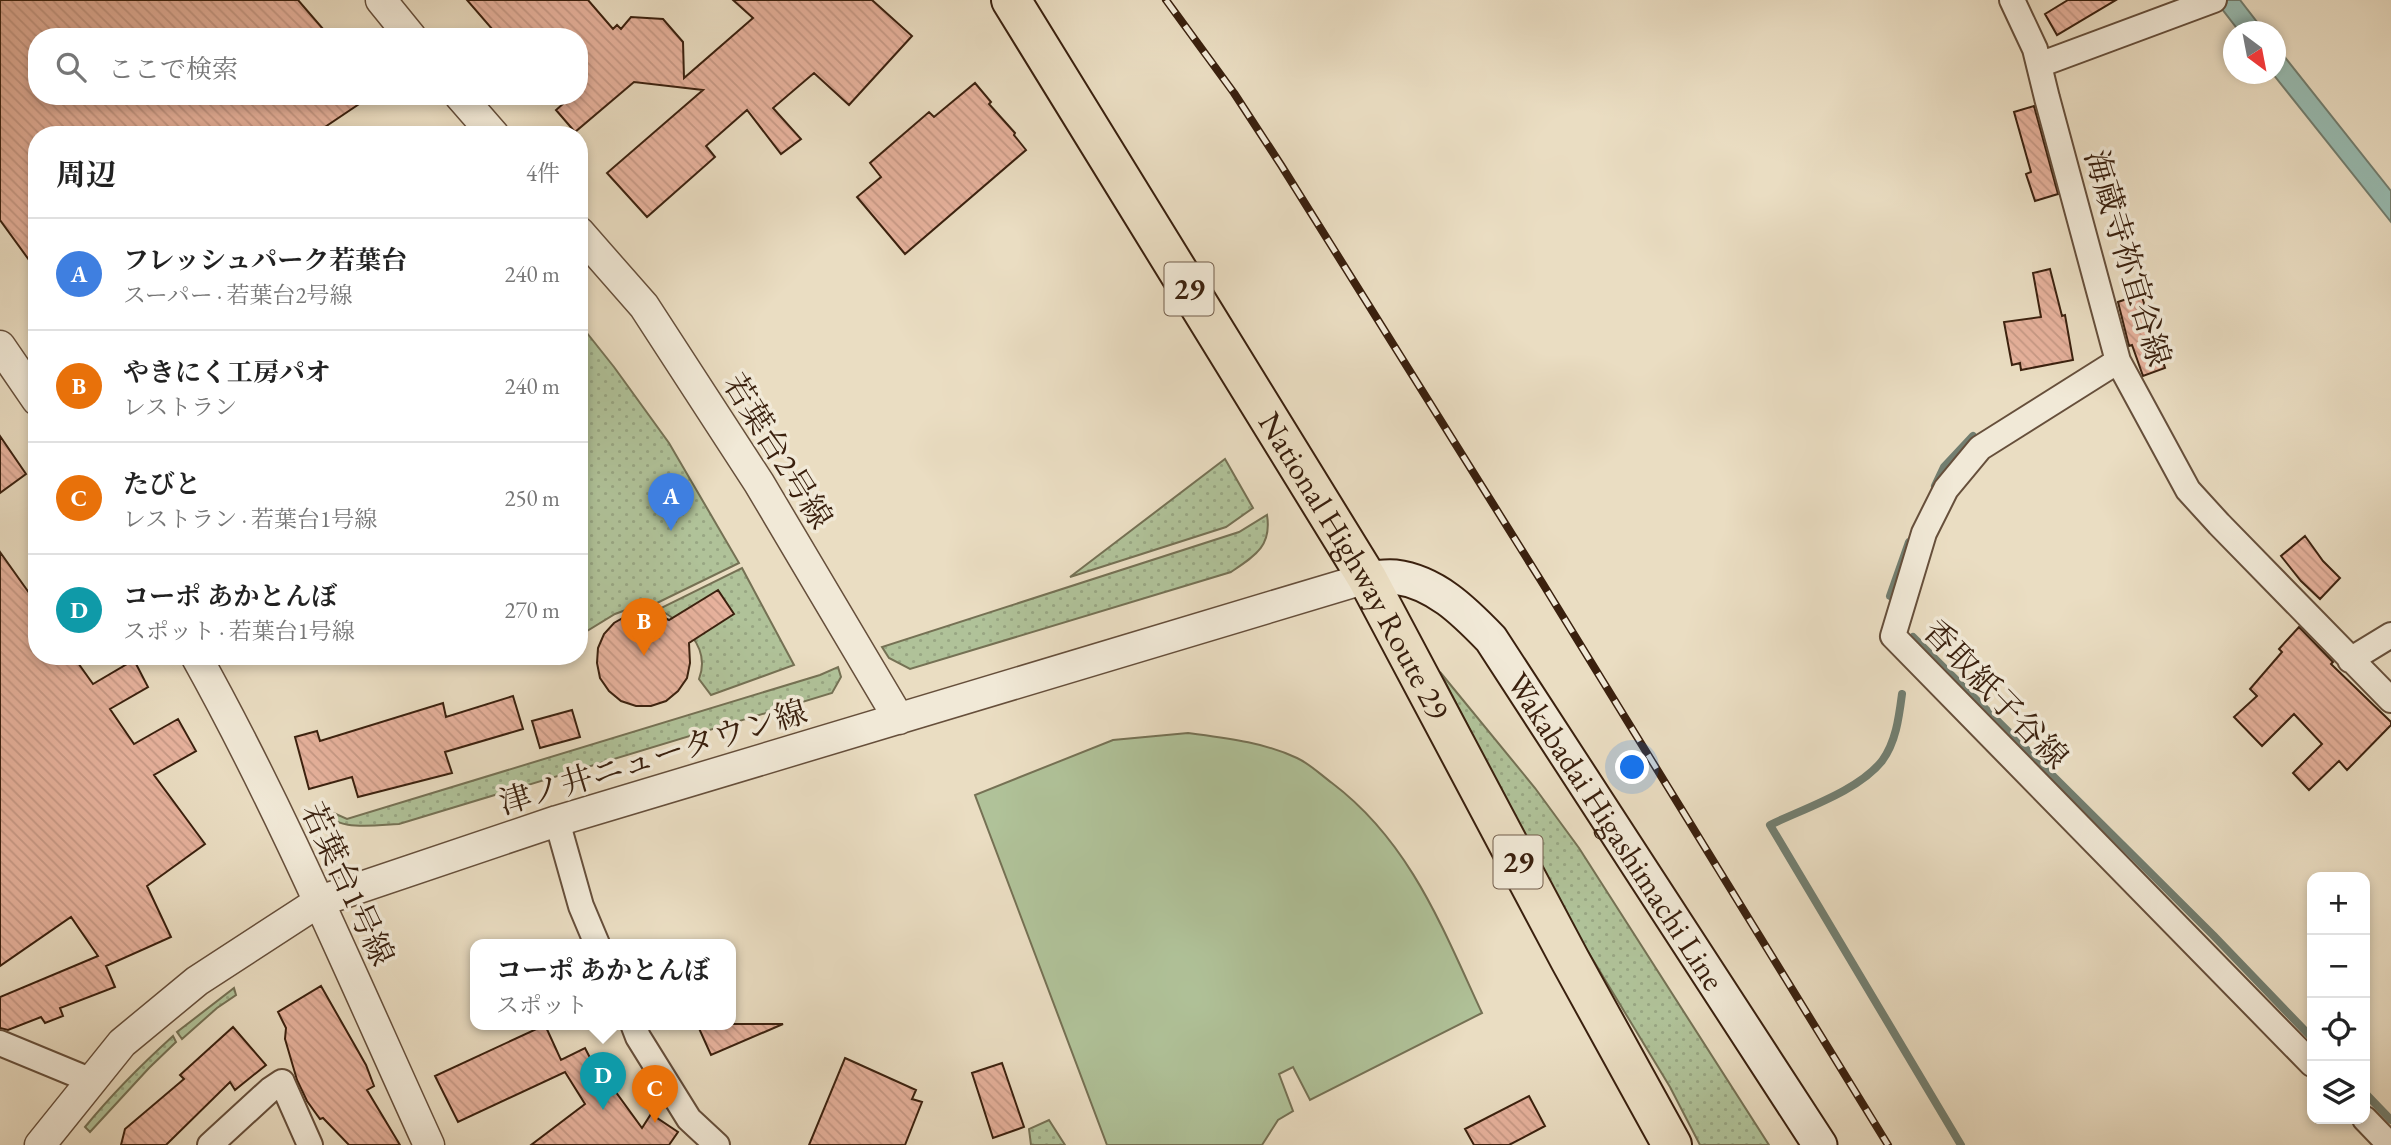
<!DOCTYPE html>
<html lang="ja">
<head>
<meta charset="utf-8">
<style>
	body { margin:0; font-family:"EB Garamond","Noto Serif JP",serif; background:#f2f2f2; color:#222 }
	.controls { position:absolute; right:21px; bottom:21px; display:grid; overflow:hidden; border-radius:14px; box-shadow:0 4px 10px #0003 }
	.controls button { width:63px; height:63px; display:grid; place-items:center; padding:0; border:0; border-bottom:2px solid #e0e0e0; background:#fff; color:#222; font:35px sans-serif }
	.compass { position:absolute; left:2223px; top:21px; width:63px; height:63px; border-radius:50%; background:#fff; box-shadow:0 4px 10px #0003; rotate:148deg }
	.you { position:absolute; left:1633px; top:768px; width:24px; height:24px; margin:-18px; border:5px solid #fff; border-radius:50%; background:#1a73e8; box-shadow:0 0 0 10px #1a73e833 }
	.badge { display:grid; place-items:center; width:46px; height:46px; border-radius:50%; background:#b45309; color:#fff; font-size:23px; font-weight:700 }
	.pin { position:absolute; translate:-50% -58px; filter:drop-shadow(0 2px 4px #0008) }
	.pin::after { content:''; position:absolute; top:37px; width:24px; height:21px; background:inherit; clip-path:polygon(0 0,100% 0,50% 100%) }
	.popup { position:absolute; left:470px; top:939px; width:266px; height:91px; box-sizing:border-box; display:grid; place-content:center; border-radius:14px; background:#fff; filter:drop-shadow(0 2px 5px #0005); font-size:23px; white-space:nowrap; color:#767676 }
	.popup b { font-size:26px; color:#222 }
	.popup::after { content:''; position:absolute; left:50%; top:100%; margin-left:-14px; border:14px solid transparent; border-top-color:#fff }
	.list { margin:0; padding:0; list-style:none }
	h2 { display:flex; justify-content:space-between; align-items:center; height:91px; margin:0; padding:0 28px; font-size:30px }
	h2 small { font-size:23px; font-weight:400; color:#767676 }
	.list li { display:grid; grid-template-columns:46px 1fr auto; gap:21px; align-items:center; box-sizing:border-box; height:112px; padding:0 28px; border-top:2px solid #e0e0e0 }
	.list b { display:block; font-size:26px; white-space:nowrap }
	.list p { margin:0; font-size:23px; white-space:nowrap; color:#767676 }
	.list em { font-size:23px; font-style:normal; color:#767676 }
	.icon { flex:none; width:38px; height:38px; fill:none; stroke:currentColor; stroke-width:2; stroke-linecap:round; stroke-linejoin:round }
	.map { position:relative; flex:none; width:2391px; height:1145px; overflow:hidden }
	.search { position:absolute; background:#fff; box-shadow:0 4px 10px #0003; left:28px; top:28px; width:560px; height:77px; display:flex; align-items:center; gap:18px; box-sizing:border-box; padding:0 24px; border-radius:28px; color:#767676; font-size:26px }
	.panel { position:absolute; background:#fff; box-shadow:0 4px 10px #0003; left:28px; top:126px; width:560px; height:539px; border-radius:28px }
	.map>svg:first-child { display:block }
	.green { fill:url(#green-dots); stroke:#757154; stroke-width:2 }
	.pitch { fill:#b0c299; stroke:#757154; stroke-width:2 }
	.water { fill:#98bcb2; stroke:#727e70; stroke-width:2 }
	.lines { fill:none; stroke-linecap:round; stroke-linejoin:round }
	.stream { stroke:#727e70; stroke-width:8 }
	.building { fill:url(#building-back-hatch); stroke:#3a200e; stroke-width:2 }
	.minor-casing { stroke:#664f3b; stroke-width:28 }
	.tertiary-casing { stroke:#664f3b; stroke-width:33 }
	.secondary-casing { stroke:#3a200e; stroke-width:37 }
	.trunk-casing { stroke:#3a200e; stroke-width:42 }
	.minor { stroke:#f1e9d7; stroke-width:24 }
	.tertiary { stroke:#f1e9d7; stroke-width:30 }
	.secondary { stroke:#f1e9d7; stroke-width:33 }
	.trunk { stroke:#eaddc2; stroke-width:38 }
	.rail-casing { stroke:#3a200e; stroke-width:8 }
	.rail { stroke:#f1e9d7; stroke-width:5; stroke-dasharray:16; stroke-linecap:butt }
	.labels { text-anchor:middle; stroke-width:7; stroke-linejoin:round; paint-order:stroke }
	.shield { fill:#f1e9d7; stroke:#715c4a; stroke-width:2 }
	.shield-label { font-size:30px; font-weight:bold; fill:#3a200e }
	.street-label { font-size:32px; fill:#3a200e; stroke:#f1e9d7 }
</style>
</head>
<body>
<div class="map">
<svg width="2391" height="1145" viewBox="0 0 2391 1145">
	<defs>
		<pattern id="green-dots" width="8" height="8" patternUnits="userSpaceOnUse" patternTransform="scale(1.75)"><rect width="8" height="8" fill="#b0c299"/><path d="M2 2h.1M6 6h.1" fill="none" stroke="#98a683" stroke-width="1.8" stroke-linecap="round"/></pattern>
		<pattern id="building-back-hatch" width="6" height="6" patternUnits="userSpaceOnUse" patternTransform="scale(1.75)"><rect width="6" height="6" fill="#e7b29d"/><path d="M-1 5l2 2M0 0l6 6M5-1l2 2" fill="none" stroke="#c79986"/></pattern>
	</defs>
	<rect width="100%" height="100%" fill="#eaddc2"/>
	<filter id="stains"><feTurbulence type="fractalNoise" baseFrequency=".00286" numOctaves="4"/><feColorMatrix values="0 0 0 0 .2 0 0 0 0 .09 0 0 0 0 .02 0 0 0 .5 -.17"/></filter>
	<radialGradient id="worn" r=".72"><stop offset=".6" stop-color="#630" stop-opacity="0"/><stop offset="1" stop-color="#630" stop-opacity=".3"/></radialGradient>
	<!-- green -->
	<path class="green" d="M 579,323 L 614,367 L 669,443 L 739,563 L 657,603 L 634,607 L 615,614 L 587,631 L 579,631 Z
		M 1225,459 L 1253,508 L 1226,527 L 1070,577 Z
		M 1267,515 C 1272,546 1255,556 1231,572 L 910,669 L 889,658 L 882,647 L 1239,532 Z
		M 742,568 L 794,665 L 711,695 L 699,679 C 711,648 684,624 659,609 Z
		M 838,667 L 841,677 L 832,693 L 399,824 C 373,825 334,833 318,806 L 347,819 L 820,675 Z
		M 1440,672 L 1535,788 L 1579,848 L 1769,1145 L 1700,1145 L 1670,1087 L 1564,912 Z
		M 234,988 L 236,995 L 217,1008 L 182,1039 L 177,1032 Z
		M 173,1036 L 176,1042 L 149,1068 L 90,1132 L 85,1127 C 112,1094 141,1065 173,1036 Z
		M 1049,1120 L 1065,1145 L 1031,1145 L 1029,1129 Z"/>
	<!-- pitch -->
	<path class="pitch" d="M 1188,733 C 1225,738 1263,742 1297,758 C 1310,764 1321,775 1332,783 C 1410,842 1442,927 1482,1013 L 1310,1100 L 1293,1067 L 1279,1074 L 1293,1111 L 1278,1120 L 1262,1145 L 1107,1145 L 975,795 L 1113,740 Z"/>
	<!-- water -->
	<path class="water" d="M 2215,0 L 2240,0 L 2264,31 L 2239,31 Z
		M 2276,46 L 2391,191 L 2391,222 L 2273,74 L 2276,74 Z"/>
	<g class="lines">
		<!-- stream -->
		<path class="stream" d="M 1935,486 L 1944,467 L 1973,436
			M 1890,596 L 1909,542
			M 1913,637 L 2213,935 L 2312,1038
			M 1902,694 C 1899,717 1896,742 1882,761 C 1858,791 1805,808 1770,825 L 1961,1145
			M 2365,1093 L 2391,1120"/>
	</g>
	<!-- building -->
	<path class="building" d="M 0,0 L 298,0 L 330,37 L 37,37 L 37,96 L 371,96 L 313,135 L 37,135 L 37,271 L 0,220 Z
		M 467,0 L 588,0 L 613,29 L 617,25 L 621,29 L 631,17 L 663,19 L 683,42 L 684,78 L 753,18 L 733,0 L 872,0 L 912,36 L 849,105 L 814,73 L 773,108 L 801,139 L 781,154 L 747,110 L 706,146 L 715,157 L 647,217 L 607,173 L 703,90 L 634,82 L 575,132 L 556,110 L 572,96 L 579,96 L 579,37 L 499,37 Z
		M 2068,0 L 2116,0 L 2057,35 L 2045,14 Z
		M 975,83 L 991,102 L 989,104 L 1015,133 L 1014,135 L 1026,150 L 905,254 L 857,197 L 881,177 L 870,163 L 929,112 L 934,117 Z
		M 2034,106 L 2058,194 L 2035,201 L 2026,174 L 2031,172 L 2014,112 Z
		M 2050,269 L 2062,316 L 2065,315 L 2073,360 L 2021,370 L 2020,363 L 2012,365 L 2004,322 L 2041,317 L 2033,273 Z
		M 2141,294 L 2165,368 L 2143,376 L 2132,345 L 2129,346 L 2118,302 Z
		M 0,436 L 26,474 L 0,493 Z
		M 2305,536 L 2323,561 L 2340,578 L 2320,599 L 2301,581 L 2281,556 Z
		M 0,552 L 37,604 L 37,656 L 73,656 L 93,684 L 134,660 L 148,687 L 110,709 L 134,744 L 178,719 L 196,751 L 154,775 L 205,844 L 147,886 L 171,937 L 106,966 L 115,987 L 60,1008 L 63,1016 L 45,1023 L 41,1017 L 8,1030 L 0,1028 L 0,997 L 98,956 L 71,917 L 0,966 Z
		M 718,590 L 734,614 L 689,643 L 690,663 L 687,678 L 678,691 L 666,701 L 651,706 L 636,706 L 621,701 L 609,691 L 600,678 L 597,663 L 598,648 L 604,634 L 614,623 L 628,615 L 643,613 L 659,615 L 669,620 Z
		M 2299,627 L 2333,662 L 2331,664 L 2391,722 L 2391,725 L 2347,770 L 2339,761 L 2309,790 L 2293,773 L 2322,744 L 2294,714 L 2262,746 L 2234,717 L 2257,696 L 2250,689 L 2282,652 L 2279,649 Z
		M 513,696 L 523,729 L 445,752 L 452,773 L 358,797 L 352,777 L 309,789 L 295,737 L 317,731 L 320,741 L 443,703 L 446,717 Z
		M 572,710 L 580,737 L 540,748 L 532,721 Z
		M 321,986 L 366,1065 L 374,1086 L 367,1090 L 400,1145 L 349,1145 L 323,1118 L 320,1119 L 307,1101 L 297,1080 L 285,1039 L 286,1028 L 278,1012 Z
		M 697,1024 L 783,1024 L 711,1055 Z
		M 545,1025 L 561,1060 L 585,1048 L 603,1083 L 607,1080 L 642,1128 L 651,1114 L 678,1132 L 669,1145 L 531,1145 L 585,1104 L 565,1072 L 458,1122 L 435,1076 Z
		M 233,1027 L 266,1065 L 235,1090 L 230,1082 L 166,1145 L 121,1145 L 125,1129 L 184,1079 L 180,1075 Z
		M 845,1058 L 916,1090 L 912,1099 L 922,1102 L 905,1145 L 809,1145 Z
		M 1002,1063 L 1024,1127 L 993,1138 L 972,1073 Z
		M 1529,1096 L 1545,1126 L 1509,1145 L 1474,1145 L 1465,1129 Z"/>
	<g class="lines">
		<!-- minor casing -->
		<g class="minor-casing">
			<path id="minor" d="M 2012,0 L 2035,49 L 2047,98 L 2118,361 L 2188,490 L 2219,524 L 2391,700
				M 2039,65 L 2214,0
				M 2118,361 L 1980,448 L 1946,489 L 1924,533 L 1893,636 L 2312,1064
				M 2350,660 L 2391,635
				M 557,821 L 581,906 L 597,944
				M 633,1024 L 638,1037 L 689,1119 L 717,1145
				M 0,1043 L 92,1081
				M 2365,1119 L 2390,1145
				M 210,1145 L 270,1090 L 282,1082 L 310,1145"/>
		</g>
		<!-- tertiary casing -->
		<g class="tertiary-casing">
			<path id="tertiary" d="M 381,0 L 411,37
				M 460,96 L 494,135
				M 579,232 L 644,306 L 759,483 L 899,719
				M 0,346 L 37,400
				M 196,656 C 284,814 354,981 429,1145
				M 40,1145 L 122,1043 L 197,981 L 320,901 L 557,821 L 1367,578"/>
		</g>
		<!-- secondary casing -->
		<g class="secondary-casing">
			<g id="secondary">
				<path id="s1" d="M 1367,578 C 1376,578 1386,576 1395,577 C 1435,582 1464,611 1491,639 L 1820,1145"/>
			</g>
		</g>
		<!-- trunk casing -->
		<g class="trunk-casing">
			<g id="trunk">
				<path id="s2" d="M 1011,0 L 1367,578 L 1570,960 L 1672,1145"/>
			</g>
		</g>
		<!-- minor -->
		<use href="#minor" class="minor"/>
		<!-- tertiary -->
		<use href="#tertiary" class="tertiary"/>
		<!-- secondary -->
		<use href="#secondary" class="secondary"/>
		<!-- trunk -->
		<use href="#trunk" class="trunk"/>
		<!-- rail casing -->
		<g class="rail-casing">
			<path id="rail" d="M 1166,0 L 1234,93 L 1281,165 L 1543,584 L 1888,1145"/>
		</g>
		<!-- rail -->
		<use href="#rail" class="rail"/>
	</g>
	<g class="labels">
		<!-- shield labels -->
		<g class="shield">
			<rect x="1164.5" y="262.5" width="49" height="53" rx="5"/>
			<rect x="1493.5" y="835.5" width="49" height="53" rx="5"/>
		</g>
		<g class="shield-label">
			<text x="1189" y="299">29</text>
			<text x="1518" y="872">29</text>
		</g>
		<!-- street labels -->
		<g class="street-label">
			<text transform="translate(2128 258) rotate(73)" y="11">海蔵寺祢宜谷線</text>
			<text transform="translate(778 451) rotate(58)" y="11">若葉台2号線</text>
			<text dy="11" stroke="none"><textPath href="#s2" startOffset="662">National Highway Route 29</textPath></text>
			<text transform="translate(1996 694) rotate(46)" y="11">香取紙子谷線</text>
			<text transform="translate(653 757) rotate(-17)" y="11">津ノ井ニュータウン線</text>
			<text dy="11" stroke="none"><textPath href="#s1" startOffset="374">Wakabadai Higashimachi Line</textPath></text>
			<text transform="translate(348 884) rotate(65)" y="11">若葉台1号線</text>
		</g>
	</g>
	<rect width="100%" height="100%" filter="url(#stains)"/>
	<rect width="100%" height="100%" fill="url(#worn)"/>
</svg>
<div class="controls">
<button>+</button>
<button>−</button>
<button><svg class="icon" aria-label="locate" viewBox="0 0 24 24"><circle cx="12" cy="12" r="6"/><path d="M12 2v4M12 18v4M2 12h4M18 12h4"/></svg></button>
<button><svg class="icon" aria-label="layers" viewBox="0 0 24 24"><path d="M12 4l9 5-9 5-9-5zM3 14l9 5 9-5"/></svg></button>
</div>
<svg class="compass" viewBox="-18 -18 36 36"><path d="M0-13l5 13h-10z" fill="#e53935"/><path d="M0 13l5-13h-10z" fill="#767676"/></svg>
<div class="you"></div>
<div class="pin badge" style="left:671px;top:531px;background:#3f7fe0">A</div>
<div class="pin badge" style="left:644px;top:656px;background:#e8710a">B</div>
<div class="pin badge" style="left:655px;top:1123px;background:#e8710a">C</div>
<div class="pin badge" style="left:603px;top:1110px;background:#0f9aa8">D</div>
<div class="popup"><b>コーポ あかとんぼ</b>スポット</div>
<div class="search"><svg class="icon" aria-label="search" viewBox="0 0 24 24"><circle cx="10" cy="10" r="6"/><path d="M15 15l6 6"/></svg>ここで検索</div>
<section class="panel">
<h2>周辺<small>4件</small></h2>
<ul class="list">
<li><span class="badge" style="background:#3f7fe0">A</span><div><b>フレッシュパーク若葉台</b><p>スーパー · 若葉台2号線</p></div><em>240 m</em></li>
<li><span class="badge" style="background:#e8710a">B</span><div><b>やきにく工房パオ</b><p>レストラン</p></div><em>240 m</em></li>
<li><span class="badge" style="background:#e8710a">C</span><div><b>たびと</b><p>レストラン · 若葉台1号線</p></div><em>250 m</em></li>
<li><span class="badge" style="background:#0f9aa8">D</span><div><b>コーポ あかとんぼ</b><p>スポット · 若葉台1号線</p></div><em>270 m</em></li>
</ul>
</section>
</div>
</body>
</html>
